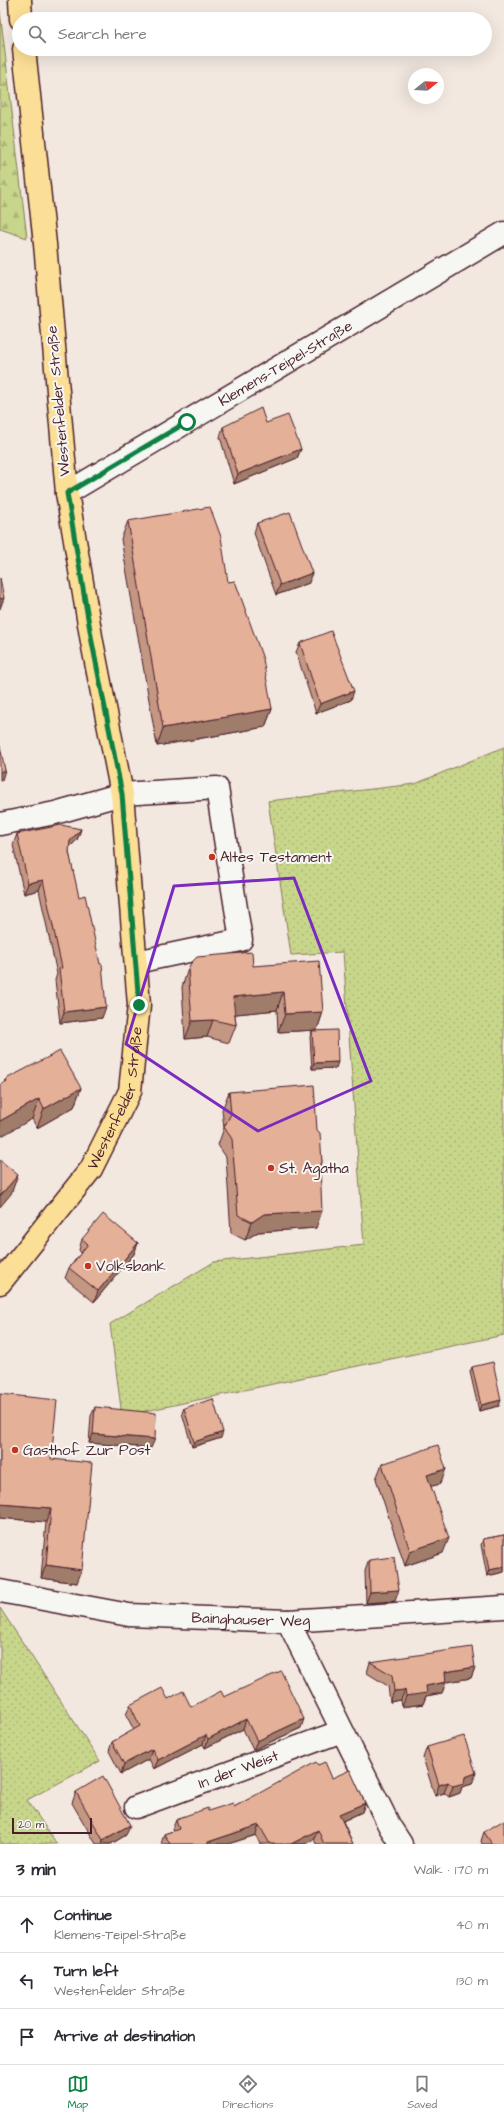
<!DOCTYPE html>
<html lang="en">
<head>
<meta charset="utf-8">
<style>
	body { margin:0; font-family:"Architects Daughter",sans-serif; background:#f7f7f7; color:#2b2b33 }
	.compass { position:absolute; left:408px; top:68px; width:36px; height:36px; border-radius:50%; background:#fff; box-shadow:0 4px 16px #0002; rotate:72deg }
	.scale { position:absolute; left:12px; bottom:10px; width:80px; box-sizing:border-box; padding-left:4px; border:2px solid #4a1f2b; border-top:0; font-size:11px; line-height:14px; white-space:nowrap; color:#4a1f2b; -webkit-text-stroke:3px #f6f6f2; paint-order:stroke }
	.stop { position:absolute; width:12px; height:12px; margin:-9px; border:3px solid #0b8043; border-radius:50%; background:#fff }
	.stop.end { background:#0b8043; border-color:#fff; box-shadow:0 1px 4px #0008 }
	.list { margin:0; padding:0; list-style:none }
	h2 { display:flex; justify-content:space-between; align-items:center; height:52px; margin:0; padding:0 16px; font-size:17px }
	h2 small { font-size:13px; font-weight:400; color:#7c7c81 }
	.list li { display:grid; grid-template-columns:26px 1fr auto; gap:12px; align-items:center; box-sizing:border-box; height:56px; padding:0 16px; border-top:1px solid #e1e1e2 }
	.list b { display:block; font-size:15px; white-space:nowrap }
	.list p { margin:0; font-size:13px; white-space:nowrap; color:#7c7c81 }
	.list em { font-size:13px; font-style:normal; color:#7c7c81 }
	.icon { flex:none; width:22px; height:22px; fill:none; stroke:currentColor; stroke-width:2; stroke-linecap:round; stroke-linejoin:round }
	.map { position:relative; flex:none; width:504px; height:1844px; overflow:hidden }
	.search { position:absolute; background:#fff; box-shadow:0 4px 16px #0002; left:12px; right:12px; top:12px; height:44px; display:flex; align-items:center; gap:10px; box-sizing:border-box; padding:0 14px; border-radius:22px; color:#7c7c81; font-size:15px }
	.sheet { height:220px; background:#fff }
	nav { display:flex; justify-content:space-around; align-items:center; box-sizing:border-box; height:56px; border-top:1px solid #e1e1e2; background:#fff; font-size:11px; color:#7c7c81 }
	nav a { display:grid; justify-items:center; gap:2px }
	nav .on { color:#0b8043 }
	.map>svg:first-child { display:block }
	.grass { fill:url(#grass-dots); stroke:#887a5a }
	.forest { fill:url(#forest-firs); stroke:#887a5a }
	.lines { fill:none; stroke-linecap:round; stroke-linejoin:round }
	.minor-casing { stroke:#4a1f2b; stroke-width:25 }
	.major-casing { stroke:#4a1f2b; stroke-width:25 }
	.minor { stroke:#f6f6f2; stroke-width:22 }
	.major { stroke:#fbdf96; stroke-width:22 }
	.wall { fill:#c49783; stroke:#4a1f2b }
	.shaded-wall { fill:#a07b6a; stroke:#4a1f2b }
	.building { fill:#e4b098; stroke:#4a1f2b }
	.route { stroke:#0b8043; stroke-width:5 }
	.marked { fill:none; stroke:#7b2cbf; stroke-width:3; stroke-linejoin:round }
	.poi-dot { fill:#c8321e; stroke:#f6f6f2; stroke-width:1.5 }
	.labels { text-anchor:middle; stroke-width:4; stroke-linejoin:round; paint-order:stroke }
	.street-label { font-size:15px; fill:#4a1f2b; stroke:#f6f6f2 }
	.poi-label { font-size:15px; fill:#4a1f2b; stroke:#f6f6f2; text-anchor:start }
</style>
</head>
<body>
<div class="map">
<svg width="504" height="1844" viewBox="0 0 504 1844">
	<defs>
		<pattern id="grass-dots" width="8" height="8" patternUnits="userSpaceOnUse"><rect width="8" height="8" fill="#c7d68a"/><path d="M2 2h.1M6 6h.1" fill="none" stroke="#acb777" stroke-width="1.8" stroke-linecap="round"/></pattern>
		<pattern id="forest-firs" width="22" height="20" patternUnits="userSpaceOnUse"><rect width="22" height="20" fill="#c7d68a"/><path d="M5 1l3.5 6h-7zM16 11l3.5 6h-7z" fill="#acb777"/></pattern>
	</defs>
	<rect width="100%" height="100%" fill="#f2e8e0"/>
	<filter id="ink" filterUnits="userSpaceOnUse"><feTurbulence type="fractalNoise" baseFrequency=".025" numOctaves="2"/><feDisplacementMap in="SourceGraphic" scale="8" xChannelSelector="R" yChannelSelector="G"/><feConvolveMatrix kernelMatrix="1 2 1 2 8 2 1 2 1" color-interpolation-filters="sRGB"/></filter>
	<g filter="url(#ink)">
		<!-- grass -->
		<path class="grass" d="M 504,747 L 504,1335 L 122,1416 L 110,1324 L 214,1262 L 364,1245 L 343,952 L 291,955 L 268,801 L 415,784 Z
			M 0,1608 L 100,1761 L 27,1800 L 57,1844 L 0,1844 Z"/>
		<!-- forest -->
		<path class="forest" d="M 0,11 L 27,238 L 0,229 Z"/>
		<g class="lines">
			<!-- minor casing -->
			<g class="minor-casing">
				<g id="minor">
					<path id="s1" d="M 67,493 L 504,233"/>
					<path d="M 0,824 L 55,813 L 122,794 L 217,788 L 241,940 L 136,962"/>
					<path id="s2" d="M 0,1591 L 129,1615 L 288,1621 L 504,1607"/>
					<path d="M 288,1621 L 390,1827 L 401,1844"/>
					<path id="s3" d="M 136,1807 L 342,1731"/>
				</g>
			</g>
			<!-- major casing -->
			<g class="major-casing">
				<g id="major">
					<path d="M 20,0 L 21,19"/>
					<path id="s4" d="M 0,1283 L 91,1169 L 130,1091 L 139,1005 L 122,794 L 92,642 L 67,493 L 45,244 L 24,49"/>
				</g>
			</g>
			<!-- minor -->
			<use href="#minor" class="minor"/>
			<!-- major -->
			<use href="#major" class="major"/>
		</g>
		<!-- wall -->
		<path class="wall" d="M 266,423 L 301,449 L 297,458 L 234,484 L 220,437 L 223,427 Z
			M 128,521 L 228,582 L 272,709 L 265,727 L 157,746 L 121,539 Z
			M 257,523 L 309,583 L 276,595 L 254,533 Z
			M 300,643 L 351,700 L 316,713 L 296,652 Z
			M 81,829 L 77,840 L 69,848 L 69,852 L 102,1018 L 60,1023 L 55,980 L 57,974 L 39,890 L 24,894 L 13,845 L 17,834 Z
			M 253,966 L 323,1012 L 317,1030 L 278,1032 L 277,1010 L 235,1014 L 236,1025 L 229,1043 L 207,1037 L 185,1039 L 182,987 L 188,969 Z
			M 312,1031 L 336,1068 L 312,1069 L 310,1037 Z
			M 6,1079 L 81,1088 L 74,1107 L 37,1128 L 32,1119 L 5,1083 Z
			M 229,1092 L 317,1130 L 322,1162 L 320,1169 L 316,1228 L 258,1232 L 245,1240 L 231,1233 L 226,1157 L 218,1145 L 224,1128 L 222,1110 Z
			M 82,1239 L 138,1243 L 134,1254 L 94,1302 L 65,1278 L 69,1268 L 81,1253 L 79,1250 Z
			M 472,1367 L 499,1406 L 479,1411 L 470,1372 Z
			M 0,1394 L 51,1459 L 77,1583 L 41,1578 L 46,1522 L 0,1518 Z
			M 95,1407 L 151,1448 L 89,1443 L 91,1416 Z
			M 184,1408 L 221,1438 L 192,1447 L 182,1413 Z
			M 382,1464 L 440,1484 L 431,1486 L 443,1553 L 405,1566 L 376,1479 Z
			M 504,1535 L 504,1572 L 487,1576 L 481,1545 L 483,1539 Z
			M 369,1560 L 395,1601 L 366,1603 L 365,1571 Z
			M 370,1662 L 475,1667 L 471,1678 L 446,1682 L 442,1693 L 426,1696 L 423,1704 L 402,1707 L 401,1700 L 390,1702 L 388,1686 L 367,1673 Z
			M 224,1697 L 301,1728 L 253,1750 L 243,1729 L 205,1748 L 203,1744 L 154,1769 L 149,1759 L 121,1774 L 109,1751 L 112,1742 L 134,1730 L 126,1715 L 130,1705 L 168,1699 L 191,1707 Z
			M 427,1747 L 472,1784 L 462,1787 L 460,1793 L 449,1797 L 444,1793 L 435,1796 L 423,1758 Z
			M 318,1765 L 332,1778 L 365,1803 L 362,1812 L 343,1821 L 353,1844 L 316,1844 L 314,1839 L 305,1844 L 261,1844 L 256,1835 L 228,1844 L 161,1844 L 164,1834 L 173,1831 L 172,1829 L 176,1819 L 208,1811 L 234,1807 Z
			M 76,1792 L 126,1835 L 111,1844 L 96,1844 L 72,1803 Z
			M 484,1832 L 504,1844 L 482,1844 L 481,1841 Z"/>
		<!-- shaded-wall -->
		<path class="shaded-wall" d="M 301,449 L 297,458 L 234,484 L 238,474 Z
			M 312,573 L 309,583 L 276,595 L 280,585 Z
			M 4,598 L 0,609 L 0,599 Z
			M 354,691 L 351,700 L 316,713 L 320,704 Z
			M 272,709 L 265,727 L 157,746 L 163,728 Z
			M 5,770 L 2,780 L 0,780 L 0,772 Z
			M 81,829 L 77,840 L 66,851 L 70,841 Z
			M 43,880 L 39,890 L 24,894 L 28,883 Z
			M 283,992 L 277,1010 L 227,1015 L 233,997 Z
			M 106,1007 L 102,1018 L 60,1023 L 64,1012 Z
			M 323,1012 L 317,1030 L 278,1032 L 285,1014 Z
			M 213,1020 L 207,1037 L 185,1039 L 192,1021 Z
			M 338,1062 L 336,1068 L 312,1069 L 314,1063 Z
			M 81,1088 L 74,1107 L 37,1128 L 44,1109 Z
			M 39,1099 L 32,1119 L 0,1137 L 0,1121 Z
			M 18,1175 L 11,1194 L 0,1207 L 0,1196 Z
			M 322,1211 L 316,1228 L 258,1232 L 245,1240 L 252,1222 L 264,1214 Z
			M 138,1243 L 134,1254 L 94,1302 L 98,1291 Z
			M 501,1400 L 499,1406 L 479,1411 L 481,1405 Z
			M 223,1432 L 221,1438 L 192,1447 L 194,1442 Z
			M 93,1434 L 155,1439 L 151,1448 L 89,1443 Z
			M 446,1469 L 440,1484 L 422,1489 L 427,1475 Z
			M 0,1504 L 51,1508 L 46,1522 L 0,1518 Z
			M 449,1538 L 443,1553 L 405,1566 L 410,1551 Z
			M 46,1565 L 82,1570 L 77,1583 L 41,1578 Z
			M 504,1567 L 504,1572 L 487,1576 L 489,1570 Z
			M 399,1590 L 395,1601 L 366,1603 L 370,1592 Z
			M 475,1667 L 471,1678 L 441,1683 L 445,1672 Z
			M 446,1682 L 442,1693 L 426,1696 L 423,1704 L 402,1707 L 406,1696 L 426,1686 Z
			M 405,1690 L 401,1700 L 390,1702 L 394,1691 Z
			M 246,1719 L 243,1729 L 205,1748 L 208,1739 Z
			M 304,1719 L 301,1728 L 253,1750 L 257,1741 Z
			M 206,1735 L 203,1744 L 154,1769 L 158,1760 Z
			M 152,1749 L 149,1759 L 121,1774 L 124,1764 Z
			M 476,1773 L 472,1784 L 462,1787 L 460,1793 L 449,1797 L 453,1786 L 465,1777 Z
			M 448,1782 L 444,1793 L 435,1796 L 439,1785 Z
			M 365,1803 L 362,1812 L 336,1824 L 339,1814 Z
			M 130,1825 L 126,1835 L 111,1844 L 102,1844 L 103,1840 Z
			M 259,1825 L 256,1835 L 228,1844 L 207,1844 L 208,1842 Z
			M 318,1830 L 314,1839 L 305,1844 L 291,1844 Z"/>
		<!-- building -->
		<path class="building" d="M 261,408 L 266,423 L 288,415 L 301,449 L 238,474 L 223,427 Z
			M 210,507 L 221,537 L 228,582 L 235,581 L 263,659 L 272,709 L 163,728 L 128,521 Z
			M 290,512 L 312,573 L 280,585 L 257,523 Z
			M 0,578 L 4,598 L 0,599 Z
			M 331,631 L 354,691 L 320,704 L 300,643 Z
			M 0,746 L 5,770 L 0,772 Z
			M 61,825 L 81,829 L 70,841 L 69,852 L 79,897 L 85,895 L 100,964 L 102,964 L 106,1007 L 64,1012 L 59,969 L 62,968 L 43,880 L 28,883 L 17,834 Z
			M 252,952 L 253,966 L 319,961 L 323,1012 L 285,1014 L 283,992 L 233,997 L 236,1025 L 213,1020 L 192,1021 L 188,969 L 191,963 L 197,957 Z
			M 337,1030 L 338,1062 L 314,1063 L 312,1031 Z
			M 60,1051 L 81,1088 L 44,1109 L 39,1099 L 0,1121 L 0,1085 L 7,1081 L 6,1079 Z
			M 314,1085 L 317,1130 L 320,1133 L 322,1162 L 320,1165 L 322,1211 L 264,1214 L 252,1222 L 238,1215 L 232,1139 L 224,1127 L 231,1114 L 229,1092 Z
			M 0,1160 L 18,1175 L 0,1196 Z
			M 103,1214 L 138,1243 L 98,1291 L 69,1268 L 88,1244 L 82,1239 Z
			M 493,1362 L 501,1400 L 481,1405 L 472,1367 Z
			M 0,1394 L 57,1400 L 51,1459 L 92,1463 L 82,1570 L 46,1565 L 51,1508 L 0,1504 Z
			M 213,1399 L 223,1432 L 194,1442 L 184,1408 Z
			M 95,1407 L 156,1413 L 155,1439 L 93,1434 Z
			M 438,1445 L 446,1469 L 427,1475 L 449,1538 L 410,1551 L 382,1464 Z
			M 504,1535 L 504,1567 L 489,1570 L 483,1539 Z
			M 394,1557 L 399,1590 L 370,1592 L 369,1560 Z
			M 472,1647 L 475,1667 L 445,1672 L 446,1682 L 426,1686 L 427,1693 L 406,1696 L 405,1690 L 394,1691 L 392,1675 L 370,1662 Z
			M 281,1671 L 304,1719 L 257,1741 L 246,1719 L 208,1739 L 206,1735 L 158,1760 L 152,1749 L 124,1764 L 112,1742 L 140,1726 L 130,1705 L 162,1688 L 168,1699 L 183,1691 L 191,1707 L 221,1691 L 224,1697 Z
			M 464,1736 L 476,1773 L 465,1777 L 464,1783 L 453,1786 L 448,1782 L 439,1785 L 427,1747 Z
			M 316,1762 L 318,1765 L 325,1762 L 332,1778 L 350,1770 L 365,1803 L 339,1814 L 353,1844 L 324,1844 L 318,1830 L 291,1844 L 270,1844 L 259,1825 L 208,1842 L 208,1844 L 170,1844 L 164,1834 L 179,1829 L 176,1819 L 208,1808 L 208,1811 L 233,1803 L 234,1807 Z
			M 103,1776 L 130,1825 L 103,1840 L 76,1792 Z
			M 504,1820 L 504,1844 L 492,1844 L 484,1832 Z"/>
	</g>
	<g class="lines" filter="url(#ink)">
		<!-- route -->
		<path class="route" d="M 139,1005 L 122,794 L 92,642 L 67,493 L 187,422"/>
	</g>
	<!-- marked area -->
	<path class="marked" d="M 294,878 L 371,1081 L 258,1131 L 126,1044 L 174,886 Z"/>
	<!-- markers -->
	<g class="poi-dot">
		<circle cx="212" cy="857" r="4"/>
		<circle cx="271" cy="1168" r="4"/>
		<circle cx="88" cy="1266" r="4"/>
		<circle cx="15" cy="1450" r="4"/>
	</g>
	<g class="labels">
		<!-- street labels -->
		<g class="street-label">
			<text dy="5" stroke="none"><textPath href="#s1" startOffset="254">Klemens-Teipel-Straße</textPath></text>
			<text transform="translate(58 401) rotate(-95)" y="5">Westenfelder Straße</text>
			<text dy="5" stroke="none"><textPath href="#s4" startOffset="222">Westenfelder Straße</textPath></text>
			<text dy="5" stroke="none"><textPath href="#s2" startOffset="253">Bainghauser Weg</textPath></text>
			<text dy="5" stroke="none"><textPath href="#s3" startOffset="109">In der Weist</textPath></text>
		</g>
		<!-- poi labels -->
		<g class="poi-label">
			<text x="220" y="862">Altes Testament</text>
			<text x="279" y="1173">St. Agatha</text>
			<text x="96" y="1271">Volksbank</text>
			<text x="23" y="1455">Gasthof Zur Post</text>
		</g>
	</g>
</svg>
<svg class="compass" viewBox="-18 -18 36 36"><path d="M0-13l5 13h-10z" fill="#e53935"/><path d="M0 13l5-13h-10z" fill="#7c7c81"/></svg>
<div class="scale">20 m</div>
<div class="stop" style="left:187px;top:422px"></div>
<div class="stop end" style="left:139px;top:1005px"></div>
<div class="search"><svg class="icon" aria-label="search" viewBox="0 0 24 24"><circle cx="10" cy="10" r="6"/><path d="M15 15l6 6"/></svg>Search here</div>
</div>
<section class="sheet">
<h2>3 min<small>Walk · 170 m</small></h2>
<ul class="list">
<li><svg class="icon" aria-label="ahead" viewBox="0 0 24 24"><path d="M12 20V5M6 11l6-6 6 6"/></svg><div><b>Continue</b><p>Klemens-Teipel-Straße</p></div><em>40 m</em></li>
<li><svg class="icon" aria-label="left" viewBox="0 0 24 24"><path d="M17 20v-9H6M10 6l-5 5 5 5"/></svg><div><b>Turn left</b><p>Westenfelder Straße</p></div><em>130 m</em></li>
<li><svg class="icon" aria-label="arrive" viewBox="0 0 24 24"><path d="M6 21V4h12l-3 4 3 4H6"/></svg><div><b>Arrive at destination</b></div></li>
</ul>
</section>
<nav>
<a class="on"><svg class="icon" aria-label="map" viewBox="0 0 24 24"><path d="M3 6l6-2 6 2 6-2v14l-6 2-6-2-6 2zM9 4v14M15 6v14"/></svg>Map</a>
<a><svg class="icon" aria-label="directions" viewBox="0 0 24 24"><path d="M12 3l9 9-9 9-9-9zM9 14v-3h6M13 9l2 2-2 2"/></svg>Directions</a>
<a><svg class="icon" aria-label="saved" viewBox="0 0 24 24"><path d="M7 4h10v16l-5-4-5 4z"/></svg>Saved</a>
</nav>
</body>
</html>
